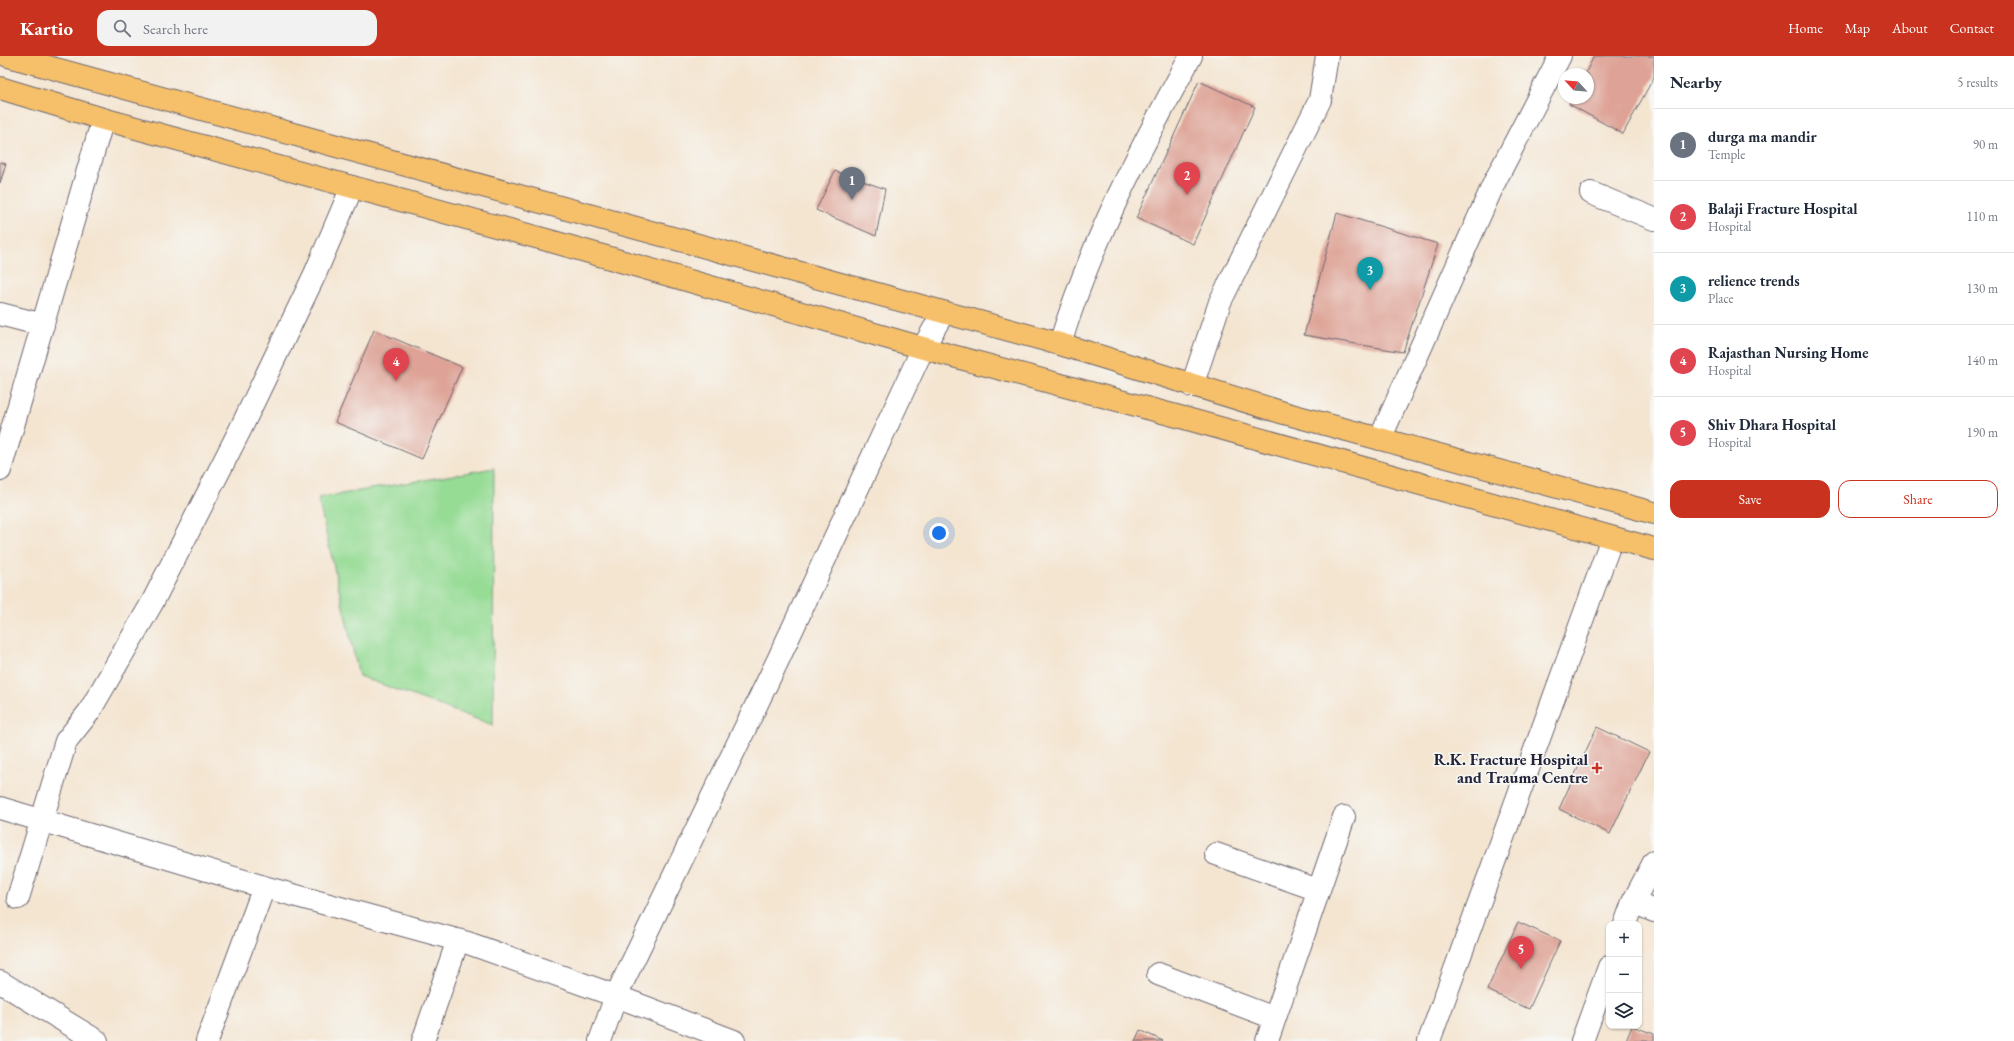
<!DOCTYPE html>
<html lang="en">
<head>
<meta charset="utf-8">
<style>
	body { margin:0; font-family:"EB Garamond",serif; background:#f2f2f3; color:#1f2937 }
	.controls { position:absolute; right:12px; bottom:12px; display:grid; overflow:hidden; border-radius:8px; box-shadow:0 1px 3px #0004 }
	.controls button { width:36px; height:36px; display:grid; place-items:center; padding:0; border:0; border-bottom:1px solid #e0e1e3; background:#fff; color:#1f2937; font:20px sans-serif }
	.compass { position:absolute; left:1558px; top:12px; width:36px; height:36px; border-radius:50%; background:#fff; box-shadow:0 1px 3px #0004; rotate:296deg }
	.you { position:absolute; left:939px; top:477px; width:14px; height:14px; margin:-10px; border:3px solid #fff; border-radius:50%; background:#1a73e8; box-shadow:0 0 0 6px #1a73e833 }
	.badge { display:grid; place-items:center; width:26px; height:26px; border-radius:50%; background:#c8321e; color:#fff; font-size:13px; font-weight:700 }
	.pin { position:absolute; translate:-50% -33px; filter:drop-shadow(0 1px 2px #0008) }
	.pin::after { content:''; position:absolute; top:21px; width:14px; height:12px; background:inherit; clip-path:polygon(0 0,100% 0,50% 100%) }
	.list { margin:0; padding:0; list-style:none }
	h2 { display:flex; justify-content:space-between; align-items:center; height:52px; margin:0; padding:0 16px; font-size:17px }
	h2 small { font-size:13px; font-weight:400; color:#747a83 }
	.list li { display:grid; grid-template-columns:26px 1fr auto; gap:12px; align-items:center; box-sizing:border-box; height:72px; padding:0 16px; border-top:1px solid #e0e1e3 }
	.list b { display:block; font-size:15px; white-space:nowrap }
	.list p { margin:0; font-size:13px; white-space:nowrap; color:#747a83 }
	.list em { font-size:13px; font-style:normal; color:#747a83 }
	.actions { display:flex; gap:8px; padding:12px 16px }
	.actions a { flex:1; padding:9px 0; border:1px solid #c8321e; border-radius:12px; text-align:center; font-size:14px; color:#c8321e }
	.actions .main { background:#c8321e; color:#fff }
	.icon { flex:none; width:22px; height:22px; fill:none; stroke:currentColor; stroke-width:2; stroke-linecap:round; stroke-linejoin:round }
	.map { position:relative; flex:none; width:1654px; height:985px; overflow:hidden }
	header { display:flex; align-items:center; gap:24px; box-sizing:border-box; height:56px; padding:0 20px; background:#c8321e; color:#fff }
	header strong { font-size:19px }
	nav { display:flex; gap:22px; margin-inline-start:auto; font-size:14px }
	.search { width:280px; height:36px; background:#f2f2f3; display:flex; align-items:center; gap:10px; box-sizing:border-box; padding:0 14px; border-radius:12px; color:#747a83; font-size:15px }
	main { display:flex }
	aside { flex:1; background:#fff }
	.map>svg:first-child { display:block }
	.green { fill:#96dc95; stroke:#5c7f68 }
	.building { fill:#dea396 }
	.lines { fill:none; stroke-linecap:round; stroke-linejoin:round }
	.minor-casing { stroke:#6c6670; stroke-width:24 }
	.major-casing { stroke:#6c6670; stroke-width:24 }
	.minor { stroke:#fff; stroke-width:22 }
	.major { stroke:#f6c06b; stroke-width:22 }
	.poi-dot { fill:#c8321e; stroke:#f6f6f2; stroke-width:1.5 }
	.labels { text-anchor:middle; stroke-width:3.5; stroke-linejoin:round; paint-order:stroke }
	.poi-label { font-size:16px; font-weight:bold; fill:#22223b; stroke:#f6f6f2; text-anchor:end }
</style>
</head>
<body>
<header>
<strong>Kartio</strong>
<div class="search"><svg class="icon" aria-label="search" viewBox="0 0 24 24"><circle cx="10" cy="10" r="6"/><path d="M15 15l6 6"/></svg>Search here</div>
<nav><a>Home</a><a>Map</a><a>About</a><a>Contact</a></nav>
</header>
<main>
<div class="map">
<svg width="1654" height="985" viewBox="0 0 1654 985">
	<rect width="100%" height="100%" fill="#f6f6f2"/>
	<filter id="ink" filterUnits="userSpaceOnUse"><feTurbulence type="fractalNoise" baseFrequency=".025" numOctaves="2"/><feDisplacementMap in="SourceGraphic" scale="8" xChannelSelector="R" yChannelSelector="G"/><feConvolveMatrix kernelMatrix="1 2 1 2 8 2 1 2 1" color-interpolation-filters="sRGB"/></filter>
	<filter id="wash" filterUnits="userSpaceOnUse"><feTurbulence type="fractalNoise" baseFrequency=".012" numOctaves="4" result="noise"/><feDisplacementMap in="SourceGraphic" scale="16" xChannelSelector="R" yChannelSelector="G"/><feGaussianBlur stdDeviation="0.9" result="paint"/><feColorMatrix in="noise" values="0 0 0 0 0 0 0 0 0 0 0 0 0 0 0 0 0 1.4 0 .05"/><feComposite in="paint" operator="in"/></filter>
	<g filter="url(#wash)">
		<rect width="100%" height="100%" fill="#f4e5d1"/>
		<!-- green -->
		<path class="green" d="M 494,412 L 493,669 L 359,620 L 318,442 Z"/>
		<g id="blocks">
			<!-- building -->
			<path class="building" d="M 1594,0 L 1654,0 L 1654,21 L 1623,78 L 1569,48 L 1572,42 L 1588,42 L 1588,18 L 1585,18 Z
				M 1199,25 L 1255,51 L 1193,188 L 1136,162 Z
				M 0,106 L 6,108 L 0,127 Z
				M 835,115 L 885,133 L 876,180 L 816,154 Z
				M 1337,157 L 1438,188 L 1403,296 L 1304,279 Z
				M 374,274 L 462,311 L 422,403 L 335,366 Z
				M 1597,671 L 1649,696 L 1610,778 L 1559,753 Z
				M 1518,866 L 1560,885 L 1529,953 L 1487,934 Z
				M 1632,970 L 1654,978 L 1654,985 L 1626,985 Z
				M 1140,974 L 1163,985 L 1135,985 Z"/>
		</g>
	</g>
	<g filter="url(#ink)">
		<use href="#blocks" fill-opacity="0" stroke="#6c6670" stroke-width="1"/>
		<g class="lines">
			<!-- minor casing -->
			<g class="minor-casing">
				<path id="minor" d="M 1591,137 L 1654,163
					M 0,258 L 43,269
					M 1060,288 C 1091,186 1140,93 1191,0
					M 1192,330 L 1220,246 L 1320,44 L 1327,0
					M 1380,383 L 1495,125 L 1560,0
					M 0,414 L 103,63
					M 0,752 L 264,831 L 468,887 L 616,940 L 734,985
					M 1216,798 L 1318,834
					M 18,842 L 66,685 L 89,656 L 152,547 L 240,374 L 315,218 L 352,131
					M 1633,846 L 1654,855
					M 1625,868 L 1633,846 L 1654,806
					M 1158,918 L 1274,962
					M 0,926 L 97,985
					M 207,985 L 264,831
					M 423,985 L 458,884
					M 600,985 L 616,940 L 778,604 L 923,292 L 943,257
					M 1267,985 L 1344,761
					M 1429,985 L 1612,482
					M 1582,985 L 1609,911"/>
			</g>
			<!-- major casing -->
			<g class="major-casing">
				<path id="major" d="M 8,0 L 1060,288 L 1284,357 L 1654,457
					M 0,32 L 103,63 L 554,186 L 923,292 L 1184,362 L 1654,493"/>
			</g>
			<!-- minor -->
			<use href="#minor" class="minor"/>
			<!-- major -->
			<use href="#major" class="major"/>
		</g>
	</g>
	<!-- markers -->
	<path class="poi-dot" d="M1595 706h4v4h4v4h-4v4h-4v-4h-4v-4h4z"/>
	<g class="labels">
		<!-- poi labels -->
		<g class="poi-label">
			<text x="1588" y="709">R.K. Fracture Hospital<tspan x="1588" dy="18">and Trauma Centre</tspan></text>
		</g>
	</g>
</svg>
<div class="controls">
<button>+</button>
<button>−</button>
<button><svg class="icon" aria-label="layers" viewBox="0 0 24 24"><path d="M12 4l9 5-9 5-9-5zM3 14l9 5 9-5"/></svg></button>
</div>
<svg class="compass" viewBox="-18 -18 36 36"><path d="M0-13l5 13h-10z" fill="#e53935"/><path d="M0 13l5-13h-10z" fill="#747a83"/></svg>
<div class="you"></div>
<div class="pin badge" style="left:852px;top:144px;background:#6b7280">1</div>
<div class="pin badge" style="left:1187px;top:139px;background:#e0444e">2</div>
<div class="pin badge" style="left:1370px;top:234px;background:#0f9aa8">3</div>
<div class="pin badge" style="left:396px;top:325px;background:#e0444e">4</div>
<div class="pin badge" style="left:1521px;top:913px;background:#e0444e">5</div>
</div>
<aside>
<h2>Nearby<small>5 results</small></h2>
<ul class="list">
<li><span class="badge" style="background:#6b7280">1</span><div><b>durga ma mandir</b><p>Temple</p></div><em>90 m</em></li>
<li><span class="badge" style="background:#e0444e">2</span><div><b>Balaji Fracture Hospital</b><p>Hospital</p></div><em>110 m</em></li>
<li><span class="badge" style="background:#0f9aa8">3</span><div><b>relience trends</b><p>Place</p></div><em>130 m</em></li>
<li><span class="badge" style="background:#e0444e">4</span><div><b>Rajasthan Nursing Home</b><p>Hospital</p></div><em>140 m</em></li>
<li><span class="badge" style="background:#e0444e">5</span><div><b>Shiv Dhara Hospital</b><p>Hospital</p></div><em>190 m</em></li>
</ul>
<div class="actions"><a class="main">Save</a><a>Share</a></div>
</aside>
</main>
</body>
</html>
